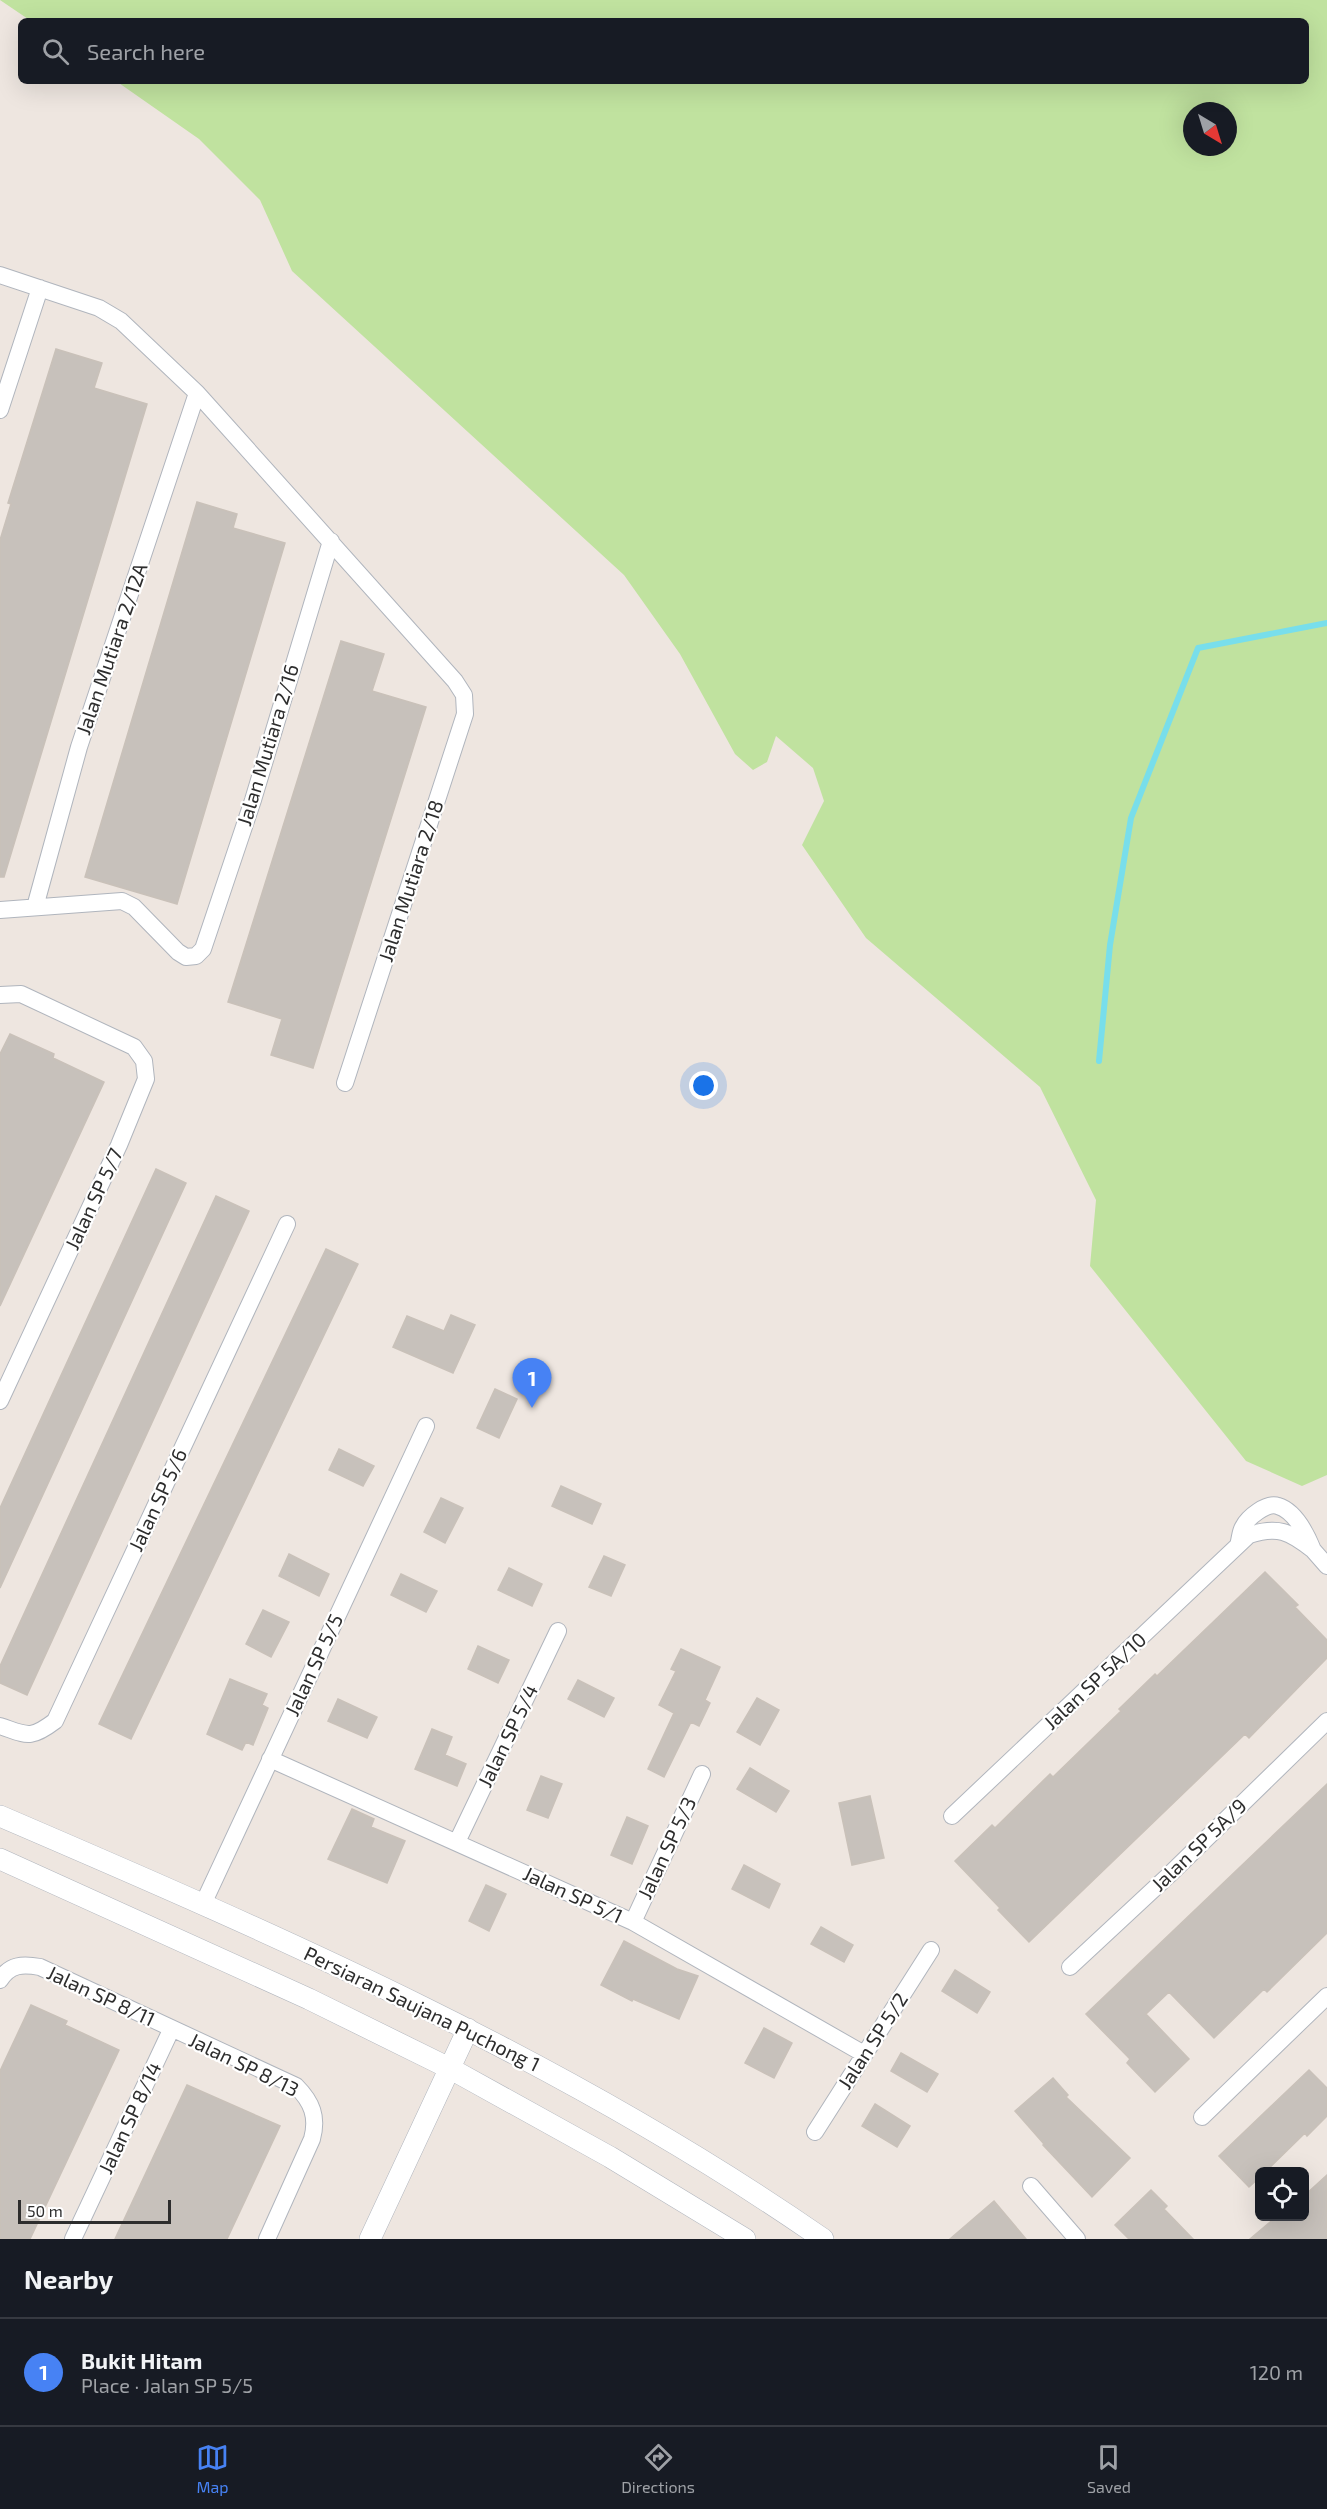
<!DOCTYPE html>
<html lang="en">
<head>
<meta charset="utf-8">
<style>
	body { margin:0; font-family:"Exo 2",sans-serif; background:#20242c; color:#f1f3f6 }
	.controls { position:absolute; right:18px; bottom:18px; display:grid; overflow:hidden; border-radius:9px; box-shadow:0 6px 24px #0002 }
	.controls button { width:54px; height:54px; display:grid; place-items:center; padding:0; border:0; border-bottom:2px solid #363941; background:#171b24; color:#f1f3f6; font:30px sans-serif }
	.compass { position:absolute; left:1183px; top:102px; width:54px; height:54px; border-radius:50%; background:#171b24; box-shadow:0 6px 24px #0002; rotate:142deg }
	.scale { position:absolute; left:18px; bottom:15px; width:153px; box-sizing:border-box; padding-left:6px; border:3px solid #2d2d2d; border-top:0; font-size:16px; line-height:21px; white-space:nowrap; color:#2d2d2d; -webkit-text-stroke:4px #fff; paint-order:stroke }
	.you { position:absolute; left:704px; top:1086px; width:21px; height:21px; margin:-15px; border:4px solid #fff; border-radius:50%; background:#1a73e8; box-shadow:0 0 0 9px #1a73e833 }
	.badge { display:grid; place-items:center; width:39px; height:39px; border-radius:50%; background:#4782f4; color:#fff; font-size:20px; font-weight:700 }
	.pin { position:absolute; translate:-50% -50px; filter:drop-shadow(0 2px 3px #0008) }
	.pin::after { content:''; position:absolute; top:32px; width:21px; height:18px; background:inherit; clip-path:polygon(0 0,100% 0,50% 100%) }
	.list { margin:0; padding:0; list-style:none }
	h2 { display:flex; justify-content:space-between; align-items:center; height:78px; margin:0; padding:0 24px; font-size:26px }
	h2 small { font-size:20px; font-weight:400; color:#9ea1a6 }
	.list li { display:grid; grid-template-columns:39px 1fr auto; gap:18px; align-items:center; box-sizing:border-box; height:108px; padding:0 24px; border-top:2px solid #363941 }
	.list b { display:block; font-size:22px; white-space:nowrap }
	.list p { margin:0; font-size:20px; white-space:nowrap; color:#9ea1a6 }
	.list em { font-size:20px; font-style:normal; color:#9ea1a6 }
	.icon { flex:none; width:33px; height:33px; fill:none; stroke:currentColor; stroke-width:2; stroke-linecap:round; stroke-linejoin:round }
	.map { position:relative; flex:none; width:1327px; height:2239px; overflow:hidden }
	.search { position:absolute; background:#171b24; box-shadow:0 6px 24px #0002; left:18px; right:18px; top:18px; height:66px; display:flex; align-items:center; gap:15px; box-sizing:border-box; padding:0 21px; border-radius:9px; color:#9ea1a6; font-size:22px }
	.sheet { height:186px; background:#171b24 }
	nav { display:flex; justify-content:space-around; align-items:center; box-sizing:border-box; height:84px; border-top:2px solid #363941; background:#171b24; font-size:16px; color:#9ea1a6 }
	nav a { display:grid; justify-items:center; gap:3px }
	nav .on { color:#4782f4 }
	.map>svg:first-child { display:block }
	.green { fill:#c0e29f; fill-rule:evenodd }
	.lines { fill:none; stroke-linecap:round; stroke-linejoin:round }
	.stream { stroke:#78deeb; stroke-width:6 }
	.building { fill:#c7c1bb; stroke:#c9c1b9; stroke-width:1.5 }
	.minor-casing { stroke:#b0b5bd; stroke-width:18 }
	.tertiary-casing { stroke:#b0b5bd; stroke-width:22 }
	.minor { stroke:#fff; stroke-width:16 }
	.tertiary { stroke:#fff; stroke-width:21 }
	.labels { text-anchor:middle; stroke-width:4.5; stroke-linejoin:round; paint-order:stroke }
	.street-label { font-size:20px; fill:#2d2d2d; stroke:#fff }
</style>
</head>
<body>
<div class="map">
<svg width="1327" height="2239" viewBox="0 0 1327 2239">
	<rect width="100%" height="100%" fill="#eee6e0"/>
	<!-- green -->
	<path class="green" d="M 0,0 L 1327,0 L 1327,1475 L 1302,1486 L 1246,1461 L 1090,1266 L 1096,1200 L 1040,1087 L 866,938 L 802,845 L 824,801 L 813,768 L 776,736 L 767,762 L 753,770 L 735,754 L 680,654 L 624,575 L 292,271 L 260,200 L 199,139 L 116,81 L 1306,81 L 1306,21 L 31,21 ZM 1192,111 L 1228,111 L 1228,147 L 1192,147 Z"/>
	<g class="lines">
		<!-- stream -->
		<path class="stream" d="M 1099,1061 L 1110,945 L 1131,818 L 1198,648 L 1327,623"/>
	</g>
	<!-- building -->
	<path class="building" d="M 56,349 L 102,363 L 94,388 L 147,404 L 4,877 L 0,877 L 0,540 L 11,504 L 8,503 Z
		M 197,502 L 237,514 L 233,528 L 285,543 L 177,904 L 85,877 Z
		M 341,641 L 384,654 L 372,691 L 426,707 L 313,1068 L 271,1055 L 282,1019 L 228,1002 Z
		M 10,1034 L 54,1054 L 53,1058 L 104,1082 L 0,1306 L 0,1054 Z
		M 156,1169 L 186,1183 L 0,1588 L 0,1508 Z
		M 216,1196 L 249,1211 L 27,1695 L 0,1683 L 0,1666 Z
		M 326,1249 L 358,1264 L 131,1739 L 99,1724 Z
		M 451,1315 L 475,1325 L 453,1373 L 393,1347 L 407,1316 L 444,1331 Z
		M 495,1389 L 517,1399 L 499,1438 L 477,1428 Z
		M 339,1449 L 374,1466 L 363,1486 L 329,1470 Z
		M 561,1486 L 601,1504 L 592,1524 L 552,1506 Z
		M 441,1498 L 463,1508 L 445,1543 L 424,1532 Z
		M 289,1554 L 329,1574 L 319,1596 L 279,1576 Z
		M 604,1556 L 625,1565 L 611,1596 L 589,1587 Z
		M 509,1568 L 542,1584 L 532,1606 L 498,1590 Z
		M 1265,1572 L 1298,1605 L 1295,1607 L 1327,1640 L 1327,1658 L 1249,1738 L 1245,1734 L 1029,1942 L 998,1910 L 1000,1908 L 955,1861 L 992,1825 L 995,1828 L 1050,1774 L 1053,1777 L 1121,1711 L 1119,1709 L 1155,1674 L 1157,1676 Z
		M 401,1574 L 437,1591 L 426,1612 L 391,1595 Z
		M 263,1610 L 289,1622 L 271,1657 L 246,1644 Z
		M 478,1646 L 509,1660 L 498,1683 L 468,1669 Z
		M 681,1649 L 720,1667 L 705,1700 L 710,1703 L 699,1726 L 691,1722 L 664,1777 L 648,1769 L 674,1713 L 659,1705 L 676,1671 L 671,1669 Z
		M 230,1679 L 267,1694 L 262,1705 L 268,1708 L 253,1745 L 246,1742 L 242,1750 L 207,1734 Z
		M 578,1680 L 614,1698 L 604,1717 L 568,1699 Z
		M 757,1698 L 779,1710 L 760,1745 L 737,1732 Z
		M 338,1699 L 377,1717 L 367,1738 L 328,1721 Z
		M 432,1729 L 452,1737 L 445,1755 L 466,1764 L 457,1786 L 415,1769 Z
		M 750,1768 L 789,1791 L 776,1812 L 737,1789 Z
		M 541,1776 L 562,1784 L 548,1818 L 527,1810 Z
		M 1327,1784 L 1327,1933 L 1267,1992 L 1264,1989 L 1214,2038 L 1169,1992 L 1146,2014 L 1189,2059 L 1155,2092 L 1127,2063 L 1130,2059 L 1086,2014 Z
		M 870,1796 L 884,1858 L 852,1865 L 839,1803 Z
		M 352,1809 L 374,1819 L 371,1827 L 405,1841 L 387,1883 L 328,1859 Z
		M 627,1817 L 648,1826 L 632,1864 L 611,1855 Z
		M 744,1865 L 780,1884 L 769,1908 L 732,1889 Z
		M 486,1885 L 506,1894 L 489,1931 L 469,1921 Z
		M 821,1927 L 853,1945 L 844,1962 L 811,1944 Z
		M 624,1941 L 677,1969 L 698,1976 L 679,2019 L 633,1999 L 632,2001 L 601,1985 Z
		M 955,1970 L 990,1992 L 977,2013 L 942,1991 Z
		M 31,2005 L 67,2021 L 65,2025 L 119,2050 L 30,2239 L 0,2239 L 0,2071 Z
		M 764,2028 L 792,2043 L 774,2078 L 745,2063 Z
		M 901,2053 L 938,2074 L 927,2092 L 891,2071 Z
		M 1309,2070 L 1327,2088 L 1327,2116 L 1307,2136 L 1305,2133 L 1265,2172 L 1260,2172 L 1260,2177 L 1249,2187 L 1219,2156 Z
		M 1053,2078 L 1068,2095 L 1066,2097 L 1130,2158 L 1092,2197 L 1043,2145 L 1044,2144 L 1015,2111 Z
		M 187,2085 L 280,2126 L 227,2239 L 115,2239 Z
		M 875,2104 L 910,2126 L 897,2147 L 862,2126 Z
		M 1327,2175 L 1327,2239 L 1250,2239 L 1276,2217 L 1305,2217 L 1305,2195 Z
		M 1151,2190 L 1167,2206 L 1164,2209 L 1193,2239 L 1129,2239 L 1115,2225 Z
		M 994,2201 L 1026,2239 L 950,2239 Z"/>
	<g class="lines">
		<!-- minor casing -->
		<g class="minor-casing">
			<path id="minor" d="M 0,275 L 99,308 L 121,321 L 197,393 L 455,681 L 464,695 L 465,714 L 345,1083
				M 0,410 L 40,288
				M 35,907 L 79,747 L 197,393
				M 0,910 L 122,901 L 134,907 L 178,952 L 186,957 L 196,956 L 203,949 L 253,800 L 331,541
				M 0,995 L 21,994 L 134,1047 L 144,1061 L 146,1079 L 119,1145 L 0,1401
				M 1313,1550 L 1327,1566
				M 0,1726 C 27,1735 30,1740 55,1721 L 287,1224
				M 270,1759 L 633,1922 L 864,2054
				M 952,1816 L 1249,1535 C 1278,1526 1289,1531 1313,1550 C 1307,1535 1295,1511 1278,1506 C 1267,1502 1248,1517 1243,1527 C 1240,1531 1240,1540 1238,1545
				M 457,1842 L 558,1631
				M 203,1904 L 426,1426
				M 633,1922 L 702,1774
				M 1070,1967 L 1169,1875 L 1327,1721
				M 0,1980 C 10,1964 23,1964 40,1967 L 296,2086 C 312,2102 318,2117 312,2139 L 267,2239
				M 1202,2117 L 1327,1996
				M 815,2132 L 931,1950
				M 1031,2186 L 1077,2239
				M 73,2239 L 171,2030"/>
		</g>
		<!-- tertiary casing -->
		<g class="tertiary-casing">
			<path id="tertiary" d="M 0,1816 C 284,1938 568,2062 823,2239
				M 0,1859 L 309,1999 L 451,2069 L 610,2157 L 745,2239
				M 370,2239 L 468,2029"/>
		</g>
		<!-- minor -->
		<use href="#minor" class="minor"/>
		<!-- tertiary -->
		<use href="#tertiary" class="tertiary"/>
	</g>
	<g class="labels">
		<!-- street labels -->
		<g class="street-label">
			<text transform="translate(112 649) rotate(-71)" y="7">Jalan Mutiara 2/12A</text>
			<text transform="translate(268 745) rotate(-73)" y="7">Jalan Mutiara 2/16</text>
			<text transform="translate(411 881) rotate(-72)" y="7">Jalan Mutiara 2/18</text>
			<text transform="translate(94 1199) rotate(-65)" y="7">Jalan SP 5/7</text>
			<text transform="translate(158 1500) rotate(-65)" y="7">Jalan SP 5/6</text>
			<text transform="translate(314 1665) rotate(-65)" y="7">Jalan SP 5/5</text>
			<text transform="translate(1095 1681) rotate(-43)" y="7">Jalan SP 5A/10</text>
			<text transform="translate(508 1736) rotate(-64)" y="7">Jalan SP 5/4</text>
			<text transform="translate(1199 1845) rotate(-44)" y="7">Jalan SP 5A/9</text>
			<text transform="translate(667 1848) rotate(-65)" y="7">Jalan SP 5/3</text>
			<text transform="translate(573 1895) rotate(25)" y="7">Jalan SP 5/1</text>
			<text transform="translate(101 1996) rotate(25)" y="7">Jalan SP 8/11</text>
			<text transform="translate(422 2009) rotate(26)" y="7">Persiaran Saujana Puchong 1</text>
			<text transform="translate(873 2041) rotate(-57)" y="7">Jalan SP 5/2</text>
			<text transform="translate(244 2065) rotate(26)" y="7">Jalan SP 8/13</text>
			<text transform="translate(130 2118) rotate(-65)" y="7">Jalan SP 8/14</text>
		</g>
	</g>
</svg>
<div class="controls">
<button><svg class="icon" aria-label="locate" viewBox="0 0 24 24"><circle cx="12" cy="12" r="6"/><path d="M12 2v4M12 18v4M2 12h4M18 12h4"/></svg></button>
</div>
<svg class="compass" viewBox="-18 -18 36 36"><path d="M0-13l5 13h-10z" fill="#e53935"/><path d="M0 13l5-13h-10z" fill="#9ea1a6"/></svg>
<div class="scale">50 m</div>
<div class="you"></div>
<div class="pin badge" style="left:532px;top:1408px">1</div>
<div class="search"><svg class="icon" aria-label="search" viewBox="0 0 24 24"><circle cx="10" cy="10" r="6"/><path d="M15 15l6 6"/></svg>Search here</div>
</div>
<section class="sheet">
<h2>Nearby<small></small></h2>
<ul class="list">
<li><span class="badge">1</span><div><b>Bukit Hitam</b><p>Place · Jalan SP 5/5</p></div><em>120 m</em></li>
</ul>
</section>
<nav>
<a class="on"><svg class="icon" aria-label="map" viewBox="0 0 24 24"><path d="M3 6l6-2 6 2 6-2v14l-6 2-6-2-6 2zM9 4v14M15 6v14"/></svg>Map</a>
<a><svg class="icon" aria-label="directions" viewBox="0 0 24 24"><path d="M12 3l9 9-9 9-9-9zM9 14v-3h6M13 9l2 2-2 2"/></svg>Directions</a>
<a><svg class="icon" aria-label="saved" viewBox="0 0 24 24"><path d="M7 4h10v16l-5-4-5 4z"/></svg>Saved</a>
</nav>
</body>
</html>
